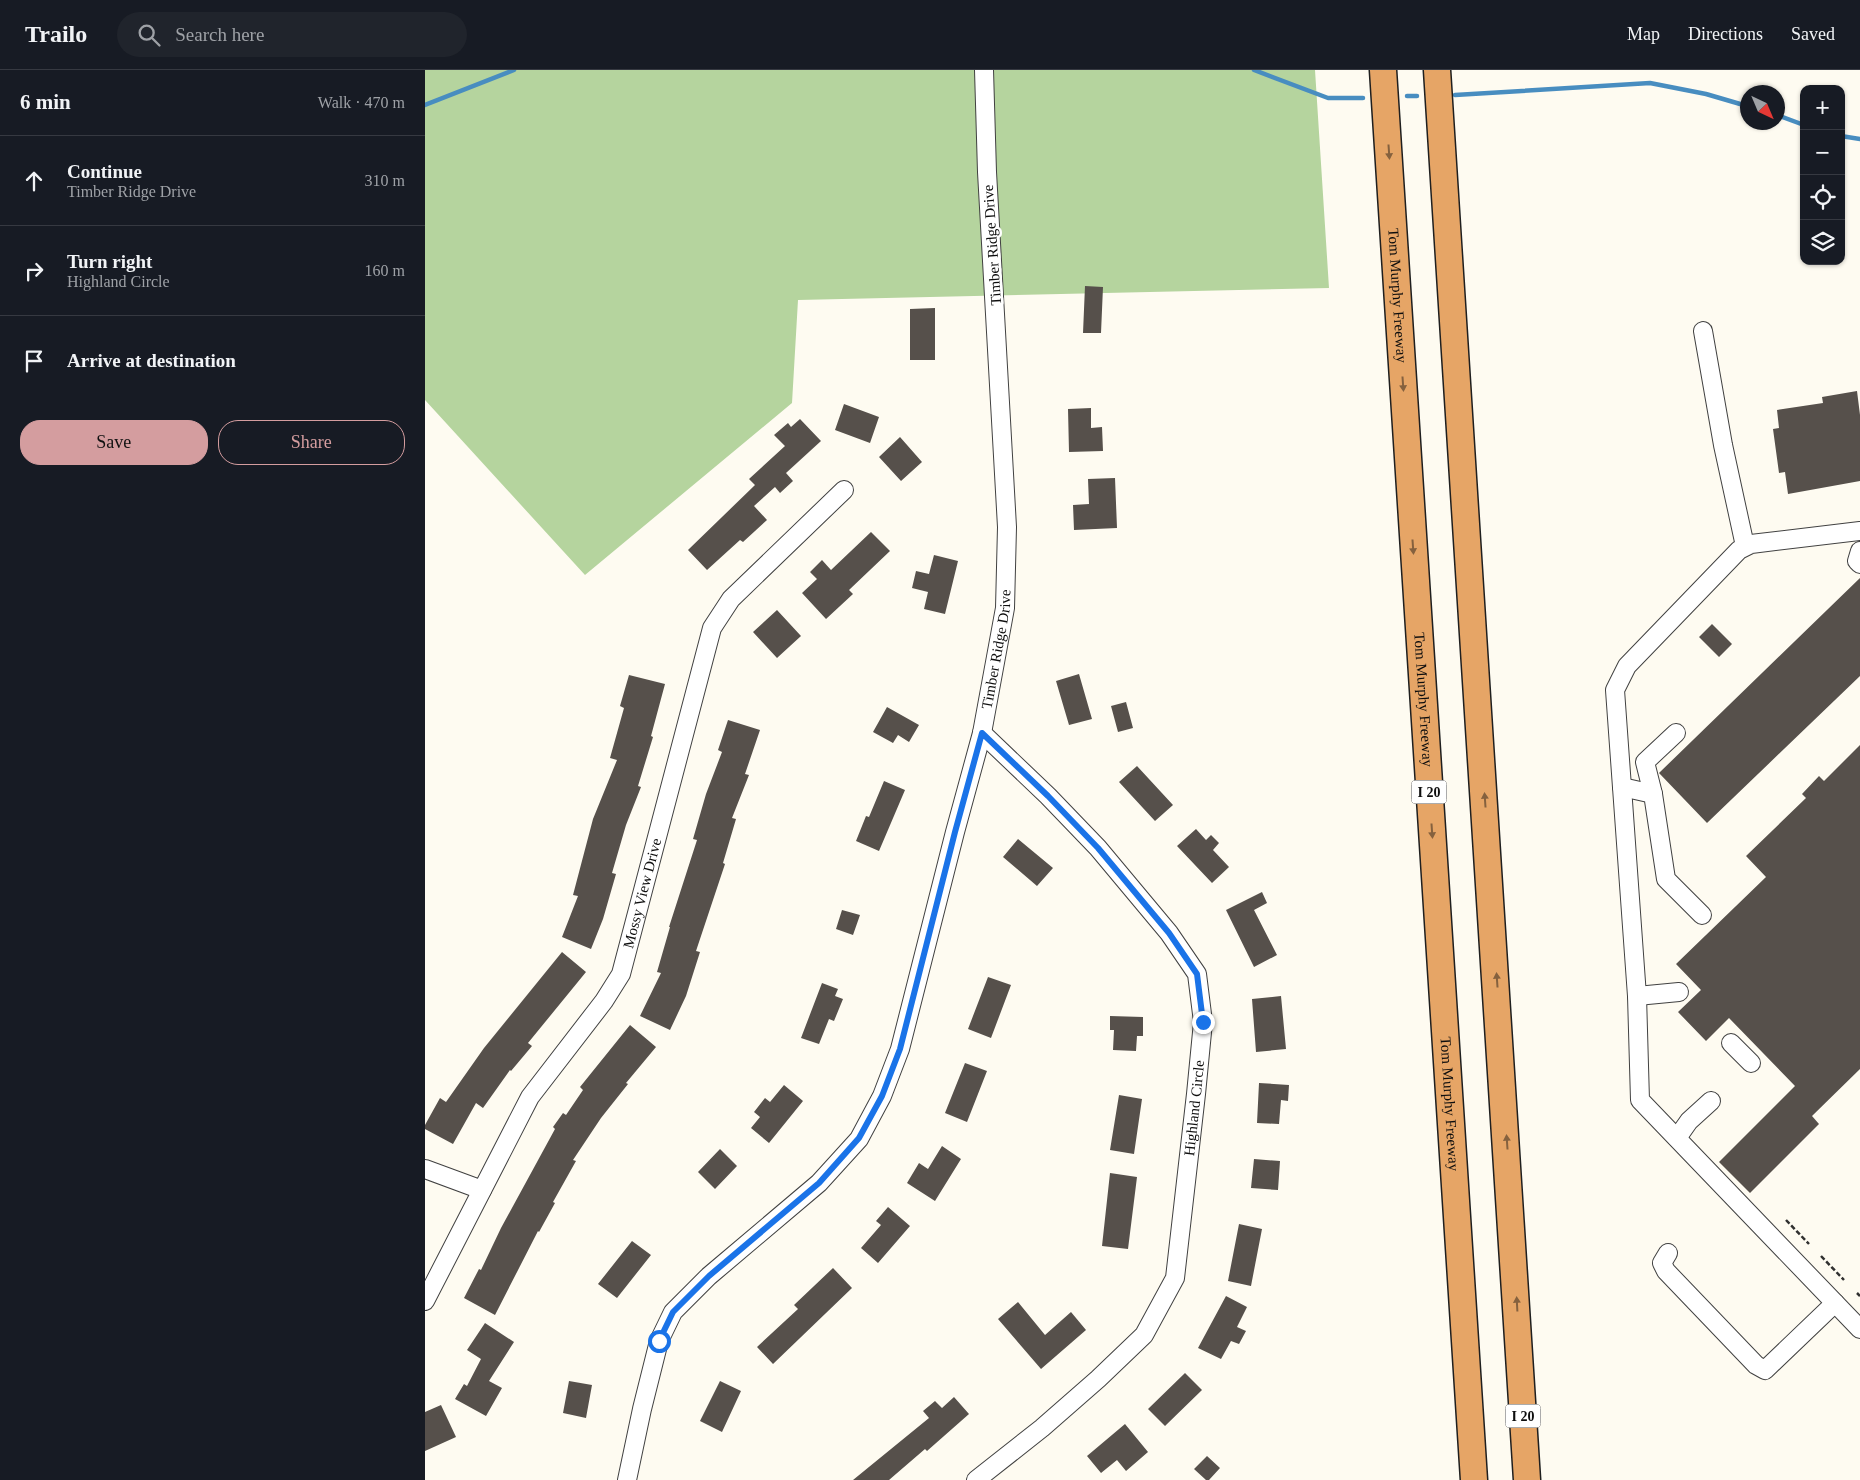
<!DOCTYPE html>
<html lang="en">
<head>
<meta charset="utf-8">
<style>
	body { margin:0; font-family:Georgia,serif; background:#20242c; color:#f1f3f6 }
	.controls { position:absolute; right:15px; top:15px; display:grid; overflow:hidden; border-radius:10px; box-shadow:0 1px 4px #0004 }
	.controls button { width:45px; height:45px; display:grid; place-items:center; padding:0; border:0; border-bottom:1px solid #363941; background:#171b24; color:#f1f3f6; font:25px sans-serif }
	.compass { position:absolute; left:1315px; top:15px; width:45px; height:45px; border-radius:50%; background:#171b24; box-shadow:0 1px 4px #0004; rotate:136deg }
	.stop { position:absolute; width:15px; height:15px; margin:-11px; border:4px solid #1a73e8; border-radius:50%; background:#fff }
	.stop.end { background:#1a73e8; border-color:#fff; box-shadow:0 1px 5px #0008 }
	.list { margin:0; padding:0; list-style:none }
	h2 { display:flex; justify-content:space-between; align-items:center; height:65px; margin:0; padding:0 20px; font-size:21px }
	h2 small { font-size:16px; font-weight:400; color:#9ea1a6 }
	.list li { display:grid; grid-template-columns:32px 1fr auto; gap:15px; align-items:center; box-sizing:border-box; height:90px; padding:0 20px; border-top:1px solid #363941 }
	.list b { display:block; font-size:19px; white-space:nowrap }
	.list p { margin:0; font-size:16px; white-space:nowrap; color:#9ea1a6 }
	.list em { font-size:16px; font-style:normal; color:#9ea1a6 }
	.actions { display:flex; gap:10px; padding:15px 20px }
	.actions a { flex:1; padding:11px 0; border:1px solid #d49d9f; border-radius:20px; text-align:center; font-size:18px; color:#d49d9f }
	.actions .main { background:#d49d9f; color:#111 }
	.icon { flex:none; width:28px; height:28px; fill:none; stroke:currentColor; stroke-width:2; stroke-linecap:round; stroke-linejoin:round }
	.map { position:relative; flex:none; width:1435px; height:1410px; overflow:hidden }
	header { display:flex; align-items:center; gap:30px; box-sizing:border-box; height:70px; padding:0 25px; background:#171b24; border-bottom:1px solid #363941 }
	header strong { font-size:24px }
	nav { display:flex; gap:28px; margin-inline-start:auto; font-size:18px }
	.search { width:350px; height:45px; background:#20242c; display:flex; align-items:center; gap:12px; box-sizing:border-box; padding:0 18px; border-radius:28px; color:#9ea1a6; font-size:19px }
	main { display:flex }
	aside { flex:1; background:#171b24 }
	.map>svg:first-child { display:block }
	.forest { fill:#b5d49e }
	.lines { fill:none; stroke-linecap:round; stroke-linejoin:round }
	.stream { stroke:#488dc0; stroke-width:4.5 }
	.building { fill:#56504b }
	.minor-casing { stroke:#414141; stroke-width:20 }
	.highway-casing { stroke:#1f1f1f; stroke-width:29 }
	.path { stroke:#303030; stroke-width:2.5; stroke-dasharray:5 2.5; stroke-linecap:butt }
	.minor { stroke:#fff; stroke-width:18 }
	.highway { stroke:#e6a566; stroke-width:26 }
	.oneway { fill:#85613e }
	.route { stroke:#1a73e8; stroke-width:6 }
	.labels { text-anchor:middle; stroke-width:5; stroke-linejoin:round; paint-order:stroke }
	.shield { fill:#fff; stroke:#565656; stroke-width:1 }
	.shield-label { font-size:14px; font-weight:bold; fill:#0e0e0e }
	.street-label { font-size:15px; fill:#0e0e0e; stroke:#fff }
</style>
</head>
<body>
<header>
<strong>Trailo</strong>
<div class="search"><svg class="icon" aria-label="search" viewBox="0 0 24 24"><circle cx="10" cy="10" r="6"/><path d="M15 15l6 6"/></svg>Search here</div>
<nav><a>Map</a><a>Directions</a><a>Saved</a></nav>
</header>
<main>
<aside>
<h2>6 min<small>Walk · 470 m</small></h2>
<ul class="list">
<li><svg class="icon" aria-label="ahead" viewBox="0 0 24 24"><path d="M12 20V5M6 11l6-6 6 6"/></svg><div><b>Continue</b><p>Timber Ridge Drive</p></div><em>310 m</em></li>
<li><svg class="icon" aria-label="right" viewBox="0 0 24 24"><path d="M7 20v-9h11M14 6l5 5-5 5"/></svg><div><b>Turn right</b><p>Highland Circle</p></div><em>160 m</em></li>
<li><svg class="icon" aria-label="arrive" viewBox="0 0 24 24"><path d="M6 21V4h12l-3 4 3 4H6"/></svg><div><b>Arrive at destination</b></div></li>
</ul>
<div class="actions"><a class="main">Save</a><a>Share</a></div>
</aside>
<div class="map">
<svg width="1435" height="1410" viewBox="0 0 1435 1410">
	<rect width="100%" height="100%" fill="#fefbf1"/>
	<!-- forest -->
	<path class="forest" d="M 0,0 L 890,0 L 904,218 L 373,230 L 367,333 L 160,505 L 0,330 Z"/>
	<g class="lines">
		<!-- stream -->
		<path class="stream" d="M 829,0 L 903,28 L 938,28
			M 1030,25 L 1225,13 L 1281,24 L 1322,36
			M 982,26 L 992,26
			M 0,35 L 89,0
			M 1352,45 L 1379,55
			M 1416,66 L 1435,69"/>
	</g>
	<!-- building -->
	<path class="building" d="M 660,216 L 678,217 L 676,263 L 658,263 Z
		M 510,238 L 510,290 L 485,290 L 485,239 Z
		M 1432,321 L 1435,345 L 1435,411 L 1363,424 L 1360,402 L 1354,403 L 1348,359 L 1354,358 L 1352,340 L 1398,333 L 1397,327 Z
		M 419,334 L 454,347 L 445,373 L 410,360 Z
		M 666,338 L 666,358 L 677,357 L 678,381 L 644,382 L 643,339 Z
		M 375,349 L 396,371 L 361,403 L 368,411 L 355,423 L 350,417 L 329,436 L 342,450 L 318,472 L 315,470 L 282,500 L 263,480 L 330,415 L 324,409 L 360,376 L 349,365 L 363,353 L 366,357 Z
		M 475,367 L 497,392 L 476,411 L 454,387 Z
		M 690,408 L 692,458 L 649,460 L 648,435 L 664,434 L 663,409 Z
		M 446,462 L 465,481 L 424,520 L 428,524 L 401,549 L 377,523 L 392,509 L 385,502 L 397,490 L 406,500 Z
		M 509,485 L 533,491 L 520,544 L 499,539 L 503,522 L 487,518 L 491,501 L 504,504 Z
		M 1435,508 L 1435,606 L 1282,753 L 1234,703 Z
		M 352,540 L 376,566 L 352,588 L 328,562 Z
		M 1287,554 L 1307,574 L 1294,587 L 1274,567 Z
		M 654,604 L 667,649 L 644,655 L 631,611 Z
		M 204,605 L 240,614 L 226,666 L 228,667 L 213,716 L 216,717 L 201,755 L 187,803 L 191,804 L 178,849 L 166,879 L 137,867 L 153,826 L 148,825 L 168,749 L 192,690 L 185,688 L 199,638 L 195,636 Z
		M 701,632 L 708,658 L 693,662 L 686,636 Z
		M 462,637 L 494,655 L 484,672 L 473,665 L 468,673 L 448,662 Z
		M 303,650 L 335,660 L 320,704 L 324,705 L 307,748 L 311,749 L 298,793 L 300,794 L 271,881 L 275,882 L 261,926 L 245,960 L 215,946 L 236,903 L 232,902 L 245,857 L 244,857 L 272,770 L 268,769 L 281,724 L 297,682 L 293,680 Z
		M 1435,675 L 1435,999 L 1387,1046 L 1394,1054 L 1325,1123 L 1294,1092 L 1370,1016 L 1304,948 L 1281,971 L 1253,942 L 1276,920 L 1251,894 L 1341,807 L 1321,786 L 1381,728 L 1377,724 L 1394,706 L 1399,711 Z
		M 712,696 L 748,735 L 730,751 L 694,712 Z
		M 459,711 L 480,720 L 454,781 L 431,771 L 441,746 L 444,747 Z
		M 771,759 L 781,770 L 786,765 L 794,773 L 788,780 L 804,797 L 787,813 L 752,776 Z
		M 593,769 L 628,798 L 612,816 L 578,787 Z
		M 837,822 L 842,833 L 829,840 L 852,885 L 829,897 L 801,840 Z
		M 417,840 L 435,845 L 428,865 L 411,859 Z
		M 137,882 L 161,902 L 103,973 L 107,976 L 86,1001 L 85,1000 L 58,1038 L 51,1033 L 28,1074 L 0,1059 L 0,1055 L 15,1028 L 21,1032 L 59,978 Z
		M 563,907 L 586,915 L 566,968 L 543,959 Z
		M 397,913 L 413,919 L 410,926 L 418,929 L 409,951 L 404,949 L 394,974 L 376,968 Z
		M 856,926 L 861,979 L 831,982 L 827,929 Z
		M 685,946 L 718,947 L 718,966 L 712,966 L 711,981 L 688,980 L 689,960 L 685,960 Z
		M 205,955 L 231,977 L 201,1013 L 203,1014 L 176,1048 L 148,1090 L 151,1091 L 128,1132 L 130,1133 L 114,1162 L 113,1161 L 70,1245 L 39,1228 L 54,1199 L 56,1200 L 76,1158 L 130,1059 L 128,1057 L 138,1043 L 141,1045 L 158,1020 L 155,1017 Z
		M 540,993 L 562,1001 L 542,1052 L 520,1043 Z
		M 834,1013 L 864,1015 L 863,1031 L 856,1030 L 854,1054 L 832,1053 Z
		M 359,1015 L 378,1031 L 344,1073 L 326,1058 L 335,1047 L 329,1042 L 340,1028 L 345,1032 Z
		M 694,1025 L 717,1029 L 709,1084 L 685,1080 Z
		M 517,1076 L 536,1089 L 510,1131 L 482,1113 L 494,1093 L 503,1099 Z
		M 295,1079 L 312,1096 L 290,1119 L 273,1102 Z
		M 829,1089 L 855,1091 L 853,1120 L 826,1118 Z
		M 685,1103 L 712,1107 L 703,1179 L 677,1176 Z
		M 463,1137 L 485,1156 L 453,1193 L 436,1178 L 456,1155 L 451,1151 Z
		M 814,1154 L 837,1159 L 826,1216 L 803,1211 Z
		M 207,1171 L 226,1185 L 192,1228 L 173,1214 Z
		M 408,1198 L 427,1218 L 348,1294 L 332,1277 L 373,1239 L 369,1235 Z
		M 801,1226 L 822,1237 L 812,1257 L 821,1261 L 814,1274 L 806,1271 L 796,1289 L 773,1278 Z
		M 593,1232 L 620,1265 L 646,1242 L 661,1260 L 616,1299 L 573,1249 Z
		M 60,1253 L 89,1272 L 64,1311 L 77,1318 L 61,1346 L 30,1329 L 39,1314 L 42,1316 L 56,1289 L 42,1280 Z
		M 760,1303 L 777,1320 L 740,1356 L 723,1339 Z
		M 144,1311 L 167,1315 L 161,1348 L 138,1343 Z
		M 295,1311 L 316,1321 L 297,1362 L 275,1351 Z
		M 529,1327 L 544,1344 L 502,1381 L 500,1379 L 464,1410 L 428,1410 L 504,1348 L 498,1341 L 510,1331 L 517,1338 Z
		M 16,1335 L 31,1367 L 0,1381 L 0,1342 Z
		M 700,1354 L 723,1382 L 701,1401 L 692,1390 L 676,1403 L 662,1386 Z
		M 782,1386 L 795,1398 L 784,1410 L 781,1410 L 769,1399 Z"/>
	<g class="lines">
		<!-- minor casing -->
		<g class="minor-casing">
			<g id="minor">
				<path d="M 1278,261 L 1298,375 L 1320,476"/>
				<path d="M 1435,461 L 1326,474 L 1314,480 L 1202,596 L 1190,620 L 1212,926 L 1215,1030 L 1435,1259"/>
				<path d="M 1435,481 L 1432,491 L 1435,494"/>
				<path d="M 1197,717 L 1228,724 L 1241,809 L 1277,845"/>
				<path d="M 1228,724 L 1220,692 L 1251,663"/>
				<path d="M 1212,926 L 1254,922"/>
				<path d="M 1306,973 L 1326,993"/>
				<path d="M 1252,1068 L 1264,1051 L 1286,1031"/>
				<path d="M 0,1099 L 57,1120"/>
				<path d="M 1243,1183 L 1237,1193 L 1241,1201 L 1331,1295 L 1340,1300 L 1410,1233"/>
				<path id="s1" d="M 0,1231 L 105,1027 L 179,931 L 196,904 L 287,558 L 306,529 L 419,420"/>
				<path id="s2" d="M 202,1410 L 217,1339 L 234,1271 L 248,1242 L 284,1206 L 394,1113 L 434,1069 L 457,1026 L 475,979 L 530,762 L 557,663 L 580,538 L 582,457 L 562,102 L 559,0"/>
				<path id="s3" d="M 551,1410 L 617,1358 L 673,1309 L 719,1265 L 750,1208 L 771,1024 L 778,952 L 772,904 L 744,863 L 673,778 L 623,726 L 557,663"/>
			</g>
		</g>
		<!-- highway casing -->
		<g class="highway-casing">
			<g id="highway">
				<path id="s4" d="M 958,0 L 1049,1410"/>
				<path d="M 1012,0 L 1102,1410"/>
			</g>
		</g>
		<!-- path -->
		<path class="path" d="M 1361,1150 L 1384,1174
			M 1396,1186 L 1419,1210
			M 1432,1223 L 1435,1226"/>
		<!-- minor -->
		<use href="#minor" class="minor"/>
		<!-- highway -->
		<use href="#highway" class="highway"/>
	</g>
	<!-- one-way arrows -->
	<defs><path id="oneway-solid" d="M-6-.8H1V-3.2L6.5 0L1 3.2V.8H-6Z" transform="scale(1.25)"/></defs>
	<g class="oneway">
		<use href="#oneway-solid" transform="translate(964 82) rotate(86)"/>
		<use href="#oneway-solid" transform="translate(978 314) rotate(86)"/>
		<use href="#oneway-solid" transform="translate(988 477) rotate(86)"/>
		<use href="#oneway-solid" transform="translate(1060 730) rotate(-94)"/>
		<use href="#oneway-solid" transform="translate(1007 761) rotate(86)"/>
		<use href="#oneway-solid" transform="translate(1072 910) rotate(-94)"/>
		<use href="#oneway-solid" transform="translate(1082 1072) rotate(-94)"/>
		<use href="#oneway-solid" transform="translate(1092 1234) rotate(-93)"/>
	</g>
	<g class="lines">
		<!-- route -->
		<path class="route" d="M 234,1271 L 248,1242 L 284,1206 L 394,1113 L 434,1068 L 457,1026 L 475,979 L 530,762 L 557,663 L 623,726 L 673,778 L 744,863 L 772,904 L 778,952"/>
	</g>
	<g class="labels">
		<!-- shield labels -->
		<g class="shield">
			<rect x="986.5" y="710.5" width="35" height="23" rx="4"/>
			<rect x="1080.5" y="1334.5" width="35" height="23" rx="4"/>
		</g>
		<g class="shield-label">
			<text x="1004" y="727">I 20</text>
			<text x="1098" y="1351">I 20</text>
		</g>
		<!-- street labels -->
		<g class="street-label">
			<text transform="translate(567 175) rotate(-94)" y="5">Timber Ridge Drive</text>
			<text dy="5" stroke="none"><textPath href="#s4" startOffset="226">Tom Murphy Freeway</textPath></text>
			<text dy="5" stroke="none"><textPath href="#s2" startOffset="940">Timber Ridge Drive</textPath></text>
			<text dy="5" stroke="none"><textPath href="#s4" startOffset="631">Tom Murphy Freeway</textPath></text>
			<text dy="5" stroke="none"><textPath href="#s1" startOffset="466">Mossy View Drive</textPath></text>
			<text dy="5" stroke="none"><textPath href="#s4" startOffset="1036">Tom Murphy Freeway</textPath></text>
			<text dy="5" stroke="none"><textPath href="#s3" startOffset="458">Highland Circle</textPath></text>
		</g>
	</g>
</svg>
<div class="controls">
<button>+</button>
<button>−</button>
<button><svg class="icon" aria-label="locate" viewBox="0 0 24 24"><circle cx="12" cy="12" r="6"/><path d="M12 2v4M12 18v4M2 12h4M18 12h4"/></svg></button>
<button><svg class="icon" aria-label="layers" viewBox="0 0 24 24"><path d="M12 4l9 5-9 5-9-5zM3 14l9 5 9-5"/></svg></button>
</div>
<svg class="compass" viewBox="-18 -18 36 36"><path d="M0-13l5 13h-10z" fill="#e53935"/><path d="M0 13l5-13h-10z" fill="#9ea1a6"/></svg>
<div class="stop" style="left:234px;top:1271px"></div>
<div class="stop end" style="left:778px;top:952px"></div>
</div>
</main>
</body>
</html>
